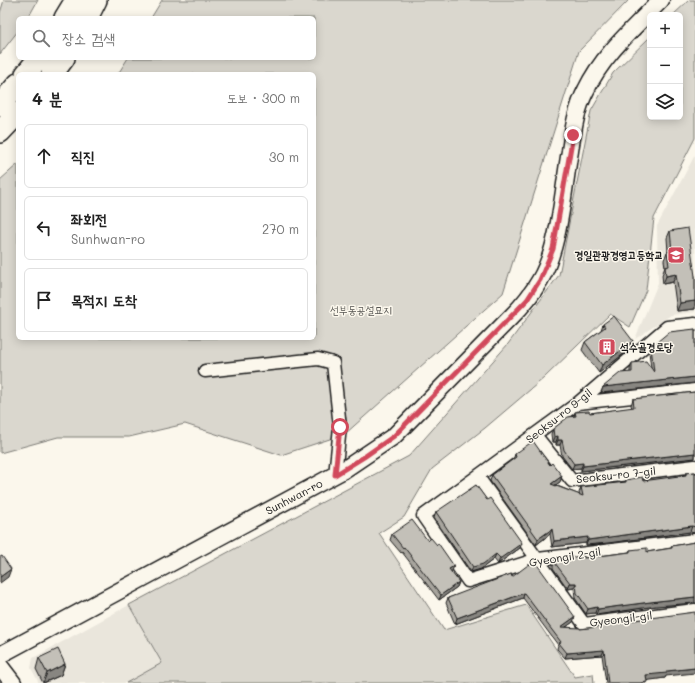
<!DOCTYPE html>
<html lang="ko">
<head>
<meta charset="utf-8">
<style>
	body { margin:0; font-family:Mali,"Poor Story",sans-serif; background:#f2f2f2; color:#222 }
	.controls { position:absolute; right:12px; top:12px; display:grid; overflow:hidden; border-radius:6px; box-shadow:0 2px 10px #0003 }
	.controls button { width:36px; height:36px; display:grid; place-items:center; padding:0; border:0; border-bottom:1px solid #e0e0e0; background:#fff; color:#222; font:20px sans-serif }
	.stop { position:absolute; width:12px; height:12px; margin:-9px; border:3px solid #d1495b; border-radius:50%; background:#fff }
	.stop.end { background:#d1495b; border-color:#fff; box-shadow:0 1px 4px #0008 }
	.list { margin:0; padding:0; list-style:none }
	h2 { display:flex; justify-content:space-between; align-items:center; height:52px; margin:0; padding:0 16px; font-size:17px }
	h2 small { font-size:13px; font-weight:400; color:#767676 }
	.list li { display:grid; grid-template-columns:26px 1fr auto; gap:12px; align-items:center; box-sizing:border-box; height:64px; margin:0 8px 8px; padding:0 8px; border:1px solid #e0e0e0; border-radius:6px }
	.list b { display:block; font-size:15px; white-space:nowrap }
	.list p { margin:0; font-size:13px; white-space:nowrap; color:#767676 }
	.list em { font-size:13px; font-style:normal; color:#767676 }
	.icon { flex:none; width:22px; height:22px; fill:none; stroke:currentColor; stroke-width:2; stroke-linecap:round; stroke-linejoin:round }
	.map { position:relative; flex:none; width:695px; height:683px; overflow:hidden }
	.search { position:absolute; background:#fff; box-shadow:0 2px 10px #0003; left:16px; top:16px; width:300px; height:44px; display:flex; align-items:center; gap:10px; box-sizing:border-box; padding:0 14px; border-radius:6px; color:#767676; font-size:15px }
	.panel { position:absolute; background:#fff; box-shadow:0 2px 10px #0003; left:16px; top:72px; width:300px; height:268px; border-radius:6px }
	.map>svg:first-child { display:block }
	.built { fill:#eae6dc }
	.green { fill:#dad7ce; stroke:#7b7a75 }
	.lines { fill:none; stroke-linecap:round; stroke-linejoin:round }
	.street-casing { stroke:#1c1c1c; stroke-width:15 }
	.secondary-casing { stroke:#1c1c1c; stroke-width:19 }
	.highway-casing { stroke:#1c1c1c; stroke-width:24 }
	.street { stroke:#fbf7ec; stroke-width:12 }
	.secondary { stroke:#fbf7ec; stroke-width:16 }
	.highway { stroke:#fbf7ec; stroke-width:21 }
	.wall { fill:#a8a59e; stroke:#1c1c1c }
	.shaded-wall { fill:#888681; stroke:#1c1c1c }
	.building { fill:#c3c0b8; stroke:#1c1c1c }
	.route { stroke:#d1495b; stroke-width:5 }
	.labels { text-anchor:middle; stroke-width:3; stroke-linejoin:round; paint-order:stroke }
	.poi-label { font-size:11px; font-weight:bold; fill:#1c1c1c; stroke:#fbf7ec; text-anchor:end }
	.park-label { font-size:11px; fill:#555451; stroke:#fbf7ec }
	.street-label { font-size:11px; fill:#1c1c1c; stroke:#fbf7ec }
</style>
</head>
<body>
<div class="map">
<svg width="695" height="683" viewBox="0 0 695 683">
	<rect width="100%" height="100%" fill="#fbf7ec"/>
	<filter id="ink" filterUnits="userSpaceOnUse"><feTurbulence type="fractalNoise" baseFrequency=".025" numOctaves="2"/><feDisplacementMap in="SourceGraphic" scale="8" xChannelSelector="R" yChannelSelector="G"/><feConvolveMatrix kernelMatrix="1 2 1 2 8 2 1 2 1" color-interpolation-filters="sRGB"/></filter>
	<g filter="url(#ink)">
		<!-- built -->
		<path class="built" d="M 695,155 L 695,312 L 671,315 L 635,339 L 658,283 L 657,226 Z
			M 129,605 L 162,663 L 126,683 L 39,683 L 31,668 L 33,658 Z"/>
		<!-- green -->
		<path class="green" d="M 4,0 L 38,0 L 28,18 L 18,18 L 18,31 L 0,54 L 0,13 Z
			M 162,0 L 629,0 L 579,51 L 503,293 L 345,434 L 281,455 L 185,424 L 129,437 L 58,437 L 0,453 L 0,180 L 18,164 L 18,338 L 314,338 L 314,74 L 118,74 L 128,58 L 314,58 L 314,18 L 151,18 Z
			M 689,0 L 695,0 L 695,138 L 654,218 L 646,290 L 630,327 L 610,314 L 544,378 L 485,428 L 432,469 L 404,517 L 379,533 L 444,630 L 526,605 L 575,677 L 593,674 L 594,683 L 126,683 L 162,663 L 129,605 L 409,456 L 508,344 L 559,275 L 591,111 L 613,73 L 650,37 L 650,117 L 680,117 L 680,15 L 673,15 Z"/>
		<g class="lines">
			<!-- street casing -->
			<g class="street-casing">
				<path id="street" d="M 695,324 L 667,327 L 578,403 L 423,516 L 468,581 L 538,559 L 695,540
					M 205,371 L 318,359 L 333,363 L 340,427 L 335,475
					M 578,403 L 695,390
					M 535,435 L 572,481 L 695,466
					M 478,477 L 584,624 L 695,610"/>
			</g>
			<!-- secondary casing -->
			<g class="secondary-casing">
				<path id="secondary" d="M 0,655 L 342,471 L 394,436 L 512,316 C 523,305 532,294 540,280 C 560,246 563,190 570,151 C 573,131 576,109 586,90 C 603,54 634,28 661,0
					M 0,666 L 13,683"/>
			</g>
			<!-- highway casing -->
			<g class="highway-casing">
				<path id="highway" d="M 65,18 L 76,0
					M 87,18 L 96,0
					M 26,74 L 39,58
					M 52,74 L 64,58
					M 0,105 L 18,84
					M 0,132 L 18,113"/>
			</g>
			<!-- street -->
			<use href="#street" class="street"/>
			<!-- secondary -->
			<use href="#secondary" class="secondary"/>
			<!-- highway -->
			<use href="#highway" class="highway"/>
		</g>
		<!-- wall -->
		<path class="wall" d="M 670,231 L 695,276 L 695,309 L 677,311 L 673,282 L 663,284 L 662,275 L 665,267 L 664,260 L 667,252 L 668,252 L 667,238 Z
			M 603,324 L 633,341 L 630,349 L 599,373 L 582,350 L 585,342 L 601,330 Z
			M 695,329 L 695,383 L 601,393 L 603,387 L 630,372 L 630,369 L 632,363 L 651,368 L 649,352 L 651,347 Z
			M 695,392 L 695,458 L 581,471 L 581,468 L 572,469 L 562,456 L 560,445 L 556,445 L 556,442 L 552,442 L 551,434 L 553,429 L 574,416 L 575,412 L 590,413 L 632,408 L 631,405 L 633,399 Z
			M 515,454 L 560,482 L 555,485 L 580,495 L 579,493 L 581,487 L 625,482 L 626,480 L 643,481 L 685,476 L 686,473 L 695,472 L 695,533 L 690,532 L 608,543 L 586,545 L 586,543 L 552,547 L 550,534 L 536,545 L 490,481 L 492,475 L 513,460 Z
			M 436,512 L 520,548 L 499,563 L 498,564 L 494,559 L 481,569 L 471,572 L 434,518 Z
			M 392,534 L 428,541 L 452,571 L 451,572 L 459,582 L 457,587 L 439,600 L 402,552 L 401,553 L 390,540 Z
			M 695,542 L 695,603 L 656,606 L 596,615 L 595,613 L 586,614 L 575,598 L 574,588 L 568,589 L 553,568 L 553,565 L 555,559 L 584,558 L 629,552 L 630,550 L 647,552 L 671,548 L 672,546 Z
			M 512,577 L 573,622 L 566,627 L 580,629 L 596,627 L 597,625 L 666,676 L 665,678 L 646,680 L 646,683 L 606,683 L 602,655 L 565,658 L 557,649 L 558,645 L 523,598 L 455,624 L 446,603 L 448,598 Z
			M 39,658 L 65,664 L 61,675 L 44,683 L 43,683 L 36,669 Z"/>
		<!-- shaded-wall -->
		<path class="shaded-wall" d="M 676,274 L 673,282 L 663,284 L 666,276 Z
			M 695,301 L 695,309 L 677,311 L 680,303 Z
			M 633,341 L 630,349 L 599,373 L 602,365 Z
			M 695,377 L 695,383 L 601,393 L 603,387 Z
			M 558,436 L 556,442 L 552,442 L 554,437 Z
			M 558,440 L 562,440 L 560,445 L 556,445 Z
			M 695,453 L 695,458 L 581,471 L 583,466 Z
			M 583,463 L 581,468 L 572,469 L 574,464 Z
			M 562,476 L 560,482 L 549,489 L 551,484 Z
			M 692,526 L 690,532 L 608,543 L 586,545 L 588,540 Z
			M 552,529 L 550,534 L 536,545 L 538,539 Z
			M 588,537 L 586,543 L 552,547 L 554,541 Z
			M 522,543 L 520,548 L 499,563 L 498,564 L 500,558 Z
			M 496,554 L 494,559 L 481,569 L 471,572 L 473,567 Z
			M 454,566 L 452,571 L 448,575 L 449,569 Z
			M 11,569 L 8,577 L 0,583 L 0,577 Z
			M 459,582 L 457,587 L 439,600 L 441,595 Z
			M 570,583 L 576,583 L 574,588 L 568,589 Z
			M 524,593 L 523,598 L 455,624 L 457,618 Z
			M 695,597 L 695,603 L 656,606 L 596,615 L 598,609 L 658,601 Z
			M 597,607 L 595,613 L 586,614 L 588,609 Z
			M 575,617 L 573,622 L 559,632 L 561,627 Z
			M 604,650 L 602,655 L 565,658 L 567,653 Z
			M 65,664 L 61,675 L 43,683 L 47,673 Z
			M 695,668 L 695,673 L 666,676 L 665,678 L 644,681 L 646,675 L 667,671 Z"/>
		<!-- building -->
		<path class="building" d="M 688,228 L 695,276 L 695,301 L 680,303 L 676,274 L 666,276 L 665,267 L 669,266 L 667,252 L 672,251 L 670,231 Z
			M 614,316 L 633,341 L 602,365 L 585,342 L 605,327 L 603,324 Z
			M 695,329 L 695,377 L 603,387 L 620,373 L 632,372 L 632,363 L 646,361 L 654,372 L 651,347 L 669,332 Z
			M 695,392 L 695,453 L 583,466 L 583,463 L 574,464 L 564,450 L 562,440 L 558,440 L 558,436 L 554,437 L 553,429 L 568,417 L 576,416 L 575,412 L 589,411 L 590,413 L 634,407 L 633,399 Z
			M 533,441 L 550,465 L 552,463 L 562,476 L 551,484 L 583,496 L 581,487 L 626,482 L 626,480 L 642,477 L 643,481 L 686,475 L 686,473 L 695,472 L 695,527 L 692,526 L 610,537 L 588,540 L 588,537 L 554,541 L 552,529 L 538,539 L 492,475 L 516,457 L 515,454 Z
			M 476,485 L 487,500 L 490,498 L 522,543 L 501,558 L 500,558 L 496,554 L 483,564 L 473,567 L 436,512 Z
			M 412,520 L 428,541 L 431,538 L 437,545 L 438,543 L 454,566 L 449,569 L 459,582 L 441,595 L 404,547 L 403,548 L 392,534 Z
			M 695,542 L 695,597 L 658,601 L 598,609 L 597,607 L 588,609 L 577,593 L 576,583 L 570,583 L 555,563 L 555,559 L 584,556 L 584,558 L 630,552 L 630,550 L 647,548 L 647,552 L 672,548 L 672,546 Z
			M 2,556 L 11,569 L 0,577 L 0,557 Z
			M 536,563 L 575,617 L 561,627 L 580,628 L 580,629 L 597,627 L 597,625 L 695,612 L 695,668 L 667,671 L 667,673 L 646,675 L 647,682 L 641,683 L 608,683 L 604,650 L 567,653 L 559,643 L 561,642 L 524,593 L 457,618 L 448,598 L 511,574 L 512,577 L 528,565 Z
			M 58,649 L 65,664 L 47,673 L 39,658 Z"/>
	</g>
	<g class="lines" filter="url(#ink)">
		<!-- route -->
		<path class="route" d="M 340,427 L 335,475 L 364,457 L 394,436 L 527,300 L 540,280 L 553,249 L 573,135"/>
	</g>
	<!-- icons -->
	<defs>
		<g id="school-square" transform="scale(0.9)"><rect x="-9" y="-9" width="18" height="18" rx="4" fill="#d1495b" stroke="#fbf7ec"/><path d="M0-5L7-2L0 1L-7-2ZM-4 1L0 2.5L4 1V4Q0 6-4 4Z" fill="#fff"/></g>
		<g id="building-square" transform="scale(0.9)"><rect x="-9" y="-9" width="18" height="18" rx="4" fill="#d1495b" stroke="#fbf7ec"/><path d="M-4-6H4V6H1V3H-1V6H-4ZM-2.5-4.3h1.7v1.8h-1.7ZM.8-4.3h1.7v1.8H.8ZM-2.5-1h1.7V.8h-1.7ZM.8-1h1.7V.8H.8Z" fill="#fff"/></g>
	</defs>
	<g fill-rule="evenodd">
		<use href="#school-square" x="676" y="255"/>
		<use href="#building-square" x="607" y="347"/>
	</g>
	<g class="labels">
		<!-- poi labels -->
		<g class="poi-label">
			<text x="663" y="259">경일관광경영고등학교</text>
			<text x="620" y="351" text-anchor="start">석수골경로당</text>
		</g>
		<!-- park labels -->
		<g class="park-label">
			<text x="361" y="314">선부동공설묘지</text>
		</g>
		<!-- street labels -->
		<g class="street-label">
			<text transform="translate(559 416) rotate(-38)" y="4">Seoksu-ro 9-gil</text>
			<text transform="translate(616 475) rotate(-6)" y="4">Seoksu-ro 7-gil</text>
			<text transform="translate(294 497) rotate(-28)" y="4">Sunhwan-ro</text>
			<text transform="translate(565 557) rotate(-9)" y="4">Gyeongil 2-gil</text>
			<text transform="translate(621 619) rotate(-7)" y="4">Gyeongil-gil</text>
		</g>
	</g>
</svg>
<div class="controls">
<button>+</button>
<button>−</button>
<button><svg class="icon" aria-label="layers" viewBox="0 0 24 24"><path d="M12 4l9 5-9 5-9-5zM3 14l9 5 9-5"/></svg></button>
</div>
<div class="stop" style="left:340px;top:427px"></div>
<div class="stop end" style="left:573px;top:135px"></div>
<div class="search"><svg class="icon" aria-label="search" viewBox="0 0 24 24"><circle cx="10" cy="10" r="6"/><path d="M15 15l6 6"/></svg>장소 검색</div>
<section class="panel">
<h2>4 분<small>도보 · 300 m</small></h2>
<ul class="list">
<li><svg class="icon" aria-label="ahead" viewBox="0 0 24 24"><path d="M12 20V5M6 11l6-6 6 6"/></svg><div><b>직진</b></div><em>30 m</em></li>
<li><svg class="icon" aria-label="left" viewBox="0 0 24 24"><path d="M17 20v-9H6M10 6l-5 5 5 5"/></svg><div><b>좌회전</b><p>Sunhwan-ro</p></div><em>270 m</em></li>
<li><svg class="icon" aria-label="arrive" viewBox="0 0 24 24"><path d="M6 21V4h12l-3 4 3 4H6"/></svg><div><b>목적지 도착</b></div></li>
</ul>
</section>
</div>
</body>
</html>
